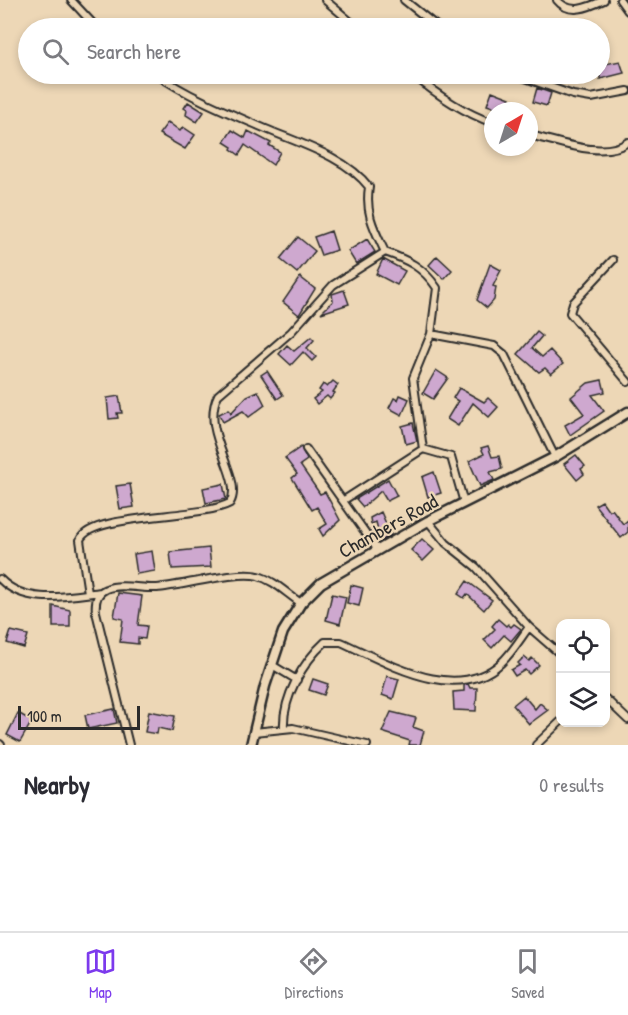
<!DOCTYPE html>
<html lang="en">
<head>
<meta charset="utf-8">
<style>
	body { margin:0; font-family:"Patrick Hand",sans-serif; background:#f7f7f7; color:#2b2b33 }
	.controls { position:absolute; right:18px; bottom:18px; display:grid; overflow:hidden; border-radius:12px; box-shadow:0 3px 9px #0003 }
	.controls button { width:54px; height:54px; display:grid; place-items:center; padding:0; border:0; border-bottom:2px solid #e1e1e2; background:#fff; color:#2b2b33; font:30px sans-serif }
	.compass { position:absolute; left:484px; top:102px; width:54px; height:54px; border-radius:50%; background:#fff; box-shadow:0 3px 9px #0003; rotate:39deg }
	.scale { position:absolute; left:18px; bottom:15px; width:122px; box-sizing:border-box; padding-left:6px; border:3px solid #2b2b2b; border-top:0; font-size:16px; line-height:21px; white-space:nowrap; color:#2b2b2b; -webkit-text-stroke:4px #edd7b6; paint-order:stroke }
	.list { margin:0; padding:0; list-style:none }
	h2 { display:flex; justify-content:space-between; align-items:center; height:78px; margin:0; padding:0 24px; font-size:26px }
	h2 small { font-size:20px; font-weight:400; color:#7c7c81 }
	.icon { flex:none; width:33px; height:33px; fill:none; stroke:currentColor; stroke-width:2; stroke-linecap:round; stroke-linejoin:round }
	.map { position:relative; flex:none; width:628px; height:745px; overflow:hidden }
	.search { position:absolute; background:#fff; box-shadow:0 3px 9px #0003; left:18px; right:18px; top:18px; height:66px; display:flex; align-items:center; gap:15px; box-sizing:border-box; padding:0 21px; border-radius:33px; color:#7c7c81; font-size:22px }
	.sheet { height:186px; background:#fff }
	nav { display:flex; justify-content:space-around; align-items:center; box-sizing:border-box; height:84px; border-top:2px solid #e1e1e2; background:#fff; font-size:16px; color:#7c7c81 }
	nav a { display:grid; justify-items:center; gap:3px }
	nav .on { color:#7c3aed }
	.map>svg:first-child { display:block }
	.building { fill:#cea8cf; stroke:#2b2b2b; stroke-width:1.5 }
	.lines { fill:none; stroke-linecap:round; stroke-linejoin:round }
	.minor-casing { stroke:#2b2b2b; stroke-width:10 }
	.tertiary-casing { stroke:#2b2b2b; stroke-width:13 }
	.minor { stroke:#edd7b6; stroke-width:6 }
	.tertiary { stroke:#edd7b6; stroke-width:8 }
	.labels { text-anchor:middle; stroke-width:4.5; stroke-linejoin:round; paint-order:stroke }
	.street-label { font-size:20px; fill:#2b2b2b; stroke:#edd7b6 }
</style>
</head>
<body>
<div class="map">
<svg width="628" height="745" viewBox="0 0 628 745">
	<rect width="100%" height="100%" fill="#edd7b6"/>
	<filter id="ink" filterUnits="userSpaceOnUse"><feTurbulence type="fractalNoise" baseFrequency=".0167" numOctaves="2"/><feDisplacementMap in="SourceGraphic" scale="12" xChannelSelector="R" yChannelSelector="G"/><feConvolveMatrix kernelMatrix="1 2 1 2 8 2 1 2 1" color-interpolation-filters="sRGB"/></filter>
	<g filter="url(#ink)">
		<!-- building -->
		<path class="building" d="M 620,61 L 624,73 L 600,79 L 600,65 Z
			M 537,88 L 551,93 L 547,106 L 533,102 Z
			M 492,91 L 510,98 L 505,111 L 487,105 Z
			M 188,102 L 204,112 L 197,122 L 186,115 L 187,110 L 184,108 Z
			M 168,122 L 180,131 L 183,127 L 195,135 L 185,149 L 159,134 Z
			M 232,130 L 245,138 L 248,131 L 271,143 L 269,145 L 280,152 L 273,165 L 245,145 L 239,155 L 231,149 L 232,147 L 224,142 Z
			M 331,231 L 337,250 L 321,255 L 314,237 Z
			M 298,237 L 315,251 L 297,273 L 280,259 Z
			M 367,239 L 375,252 L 356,264 L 348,251 Z
			M 437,256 L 452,270 L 444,279 L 429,265 Z
			M 383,259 L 405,271 L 397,285 L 376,274 Z
			M 490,264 L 501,270 L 493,286 L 496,287 L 494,300 L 487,308 L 477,300 Z
			M 300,277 L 315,289 L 299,315 L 283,302 Z
			M 344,290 L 349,304 L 321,313 L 333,301 L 332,294 Z
			M 537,332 L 542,336 L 532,348 L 542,357 L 550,350 L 563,364 L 551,374 L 545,368 L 539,372 L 518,354 Z
			M 311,337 L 314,340 L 307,348 L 316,357 L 312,361 L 303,352 L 291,365 L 279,354 L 287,345 L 294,351 Z
			M 436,370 L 448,378 L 433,399 L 423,393 Z
			M 267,371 L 283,395 L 277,399 L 261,375 Z
			M 602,380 L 605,392 L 592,395 L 604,411 L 570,435 L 565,425 L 584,414 L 571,397 L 588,383 Z
			M 333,381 L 338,385 L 333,392 L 335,393 L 330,399 L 327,396 L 317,404 L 313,399 L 322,392 L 319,390 L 323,384 L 327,387 Z
			M 459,388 L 484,402 L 488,398 L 498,407 L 489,417 L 473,403 L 458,426 L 447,419 L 458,401 L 453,398 Z
			M 258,391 L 265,405 L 249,417 L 243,411 L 223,422 L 219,414 L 229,409 L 231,413 L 247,396 Z
			M 400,395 L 409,399 L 402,415 L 389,408 L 394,398 L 398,400 Z
			M 119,396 L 122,413 L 117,413 L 118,418 L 109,419 L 107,398 Z
			M 413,423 L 417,441 L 406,444 L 402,426 Z
			M 488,446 L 492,457 L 499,456 L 502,469 L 490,472 L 494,480 L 480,486 L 469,461 L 484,454 L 481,448 Z
			M 301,447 L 307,460 L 300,465 L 320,494 L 325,492 L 340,520 L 323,536 L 319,529 L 327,524 L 317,507 L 312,510 L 292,478 L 297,474 L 285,458 Z
			M 576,455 L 585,466 L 581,469 L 584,474 L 577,480 L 564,464 Z
			M 434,472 L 441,493 L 428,497 L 422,477 Z
			M 388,479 L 397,496 L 387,501 L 381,491 L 363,507 L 356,499 Z
			M 130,484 L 134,507 L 120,509 L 116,486 Z
			M 223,484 L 226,499 L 206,503 L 203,488 Z
			M 602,501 L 609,511 L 612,509 L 623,524 L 628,520 L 628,532 L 621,538 L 595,505 Z
			M 381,512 L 391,535 L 381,541 L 376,522 L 371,524 L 370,518 Z
			M 422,539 L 434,550 L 423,561 L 411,550 Z
			M 209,548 L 211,567 L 172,569 L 170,552 Z
			M 152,551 L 155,571 L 137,574 L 134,554 Z
			M 467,581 L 492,600 L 484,610 L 467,594 L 464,598 L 458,594 Z
			M 351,585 L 363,588 L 359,606 L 347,603 Z
			M 118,593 L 142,596 L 138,625 L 147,626 L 145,639 L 138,638 L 138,644 L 120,642 L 123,619 L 114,617 Z
			M 332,594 L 346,597 L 340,624 L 326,620 Z
			M 53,606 L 70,610 L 70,627 L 53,627 Z
			M 498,619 L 506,626 L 508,624 L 511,627 L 514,624 L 521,629 L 511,641 L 504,635 L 492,648 L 484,640 L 495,629 L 492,626 Z
			M 11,631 L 28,635 L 24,648 L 7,643 Z
			M 524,657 L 529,661 L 532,658 L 539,665 L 529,674 L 525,670 L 515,676 L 511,670 L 520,665 L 518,663 Z
			M 387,676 L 399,679 L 393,699 L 382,695 Z
			M 313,679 L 328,684 L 324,695 L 309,690 Z
			M 468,684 L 470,688 L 477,688 L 476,711 L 454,710 L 453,692 L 464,691 L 464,685 Z
			M 524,696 L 535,709 L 540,703 L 548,710 L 529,724 L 513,705 Z
			M 114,709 L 117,723 L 88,729 L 85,715 Z
			M 149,711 L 175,716 L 172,731 L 158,728 L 157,734 L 145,732 Z
			M 391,712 L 416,718 L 413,727 L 424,731 L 420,745 L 409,745 L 410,741 L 382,732 Z
			M 18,713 L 32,721 L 20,742 L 7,735 Z"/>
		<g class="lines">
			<!-- minor casing -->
			<g class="minor-casing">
				<path id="minor" d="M 71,0 L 97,28
					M 325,0 L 358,28
					M 404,0 L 439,28
					M 557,0 C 570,16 589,7 604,0
					M 620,0 L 628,11
					M 156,74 C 189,97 229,113 266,129 C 301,144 346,157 369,187 C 365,213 374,229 385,252
					M 412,74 C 437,95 462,112 493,123
					M 514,74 L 573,95 L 591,98 L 628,91
					M 529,135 C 557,141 603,160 628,142
					M 613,260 L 573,303 L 570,313 L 628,382
					M 306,449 L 377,549
					M 423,449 L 451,457 L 464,503
					M 344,500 L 423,449 L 413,378 L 431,334 L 494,346 L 504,354 L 555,457
					M 428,521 L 446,543 L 476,567 L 529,627 L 560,654
					M 0,579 C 26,606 68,596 101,592
					M 88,593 L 80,540 C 90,513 201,519 230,503 C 245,478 199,433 218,395 L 291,332 L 333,285 L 385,252 C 408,260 423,267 437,288 L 431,334
					M 272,665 L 297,680
					M 606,699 L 628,720
					M 284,729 C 282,698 303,662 325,642 L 341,642 C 386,662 455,705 501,663 C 512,653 520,639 529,627
					M 254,732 L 293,728 L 367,745
					M 0,744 L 1,745
					M 129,745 L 96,612 C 95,603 96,593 106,589 C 120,583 142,589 157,588 C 181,586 239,570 258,576 C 274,580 287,594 301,603
					M 536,745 L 560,722"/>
			</g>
			<!-- tertiary casing -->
			<g class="tertiary-casing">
				<path id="tertiary" d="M 251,745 L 265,686 L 283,632 L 301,603 L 321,583 L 428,521 L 555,457 L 628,412"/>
			</g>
			<!-- minor -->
			<use href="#minor" class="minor"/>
			<!-- tertiary -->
			<use href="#tertiary" class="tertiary"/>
		</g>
	</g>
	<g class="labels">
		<!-- street labels -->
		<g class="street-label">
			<text transform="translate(388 526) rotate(-29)" y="7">Chambers Road</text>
		</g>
	</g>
</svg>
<div class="controls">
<button><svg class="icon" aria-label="locate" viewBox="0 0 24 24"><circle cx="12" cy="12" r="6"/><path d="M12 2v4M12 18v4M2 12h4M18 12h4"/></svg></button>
<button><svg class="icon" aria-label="layers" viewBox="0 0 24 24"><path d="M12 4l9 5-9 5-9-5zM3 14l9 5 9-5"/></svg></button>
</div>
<svg class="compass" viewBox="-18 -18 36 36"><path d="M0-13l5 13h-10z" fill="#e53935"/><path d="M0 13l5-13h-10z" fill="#7c7c81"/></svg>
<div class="scale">100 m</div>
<div class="search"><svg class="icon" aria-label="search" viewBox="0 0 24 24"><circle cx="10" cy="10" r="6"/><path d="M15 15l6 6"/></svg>Search here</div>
</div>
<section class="sheet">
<h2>Nearby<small>0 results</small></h2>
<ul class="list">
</ul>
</section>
<nav>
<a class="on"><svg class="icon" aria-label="map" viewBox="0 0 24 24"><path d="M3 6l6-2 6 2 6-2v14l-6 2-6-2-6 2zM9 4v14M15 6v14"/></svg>Map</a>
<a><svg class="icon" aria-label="directions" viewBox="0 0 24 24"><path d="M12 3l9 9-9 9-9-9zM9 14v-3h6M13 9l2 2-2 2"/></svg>Directions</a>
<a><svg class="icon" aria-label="saved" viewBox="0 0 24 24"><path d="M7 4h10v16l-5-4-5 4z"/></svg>Saved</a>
</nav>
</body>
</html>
